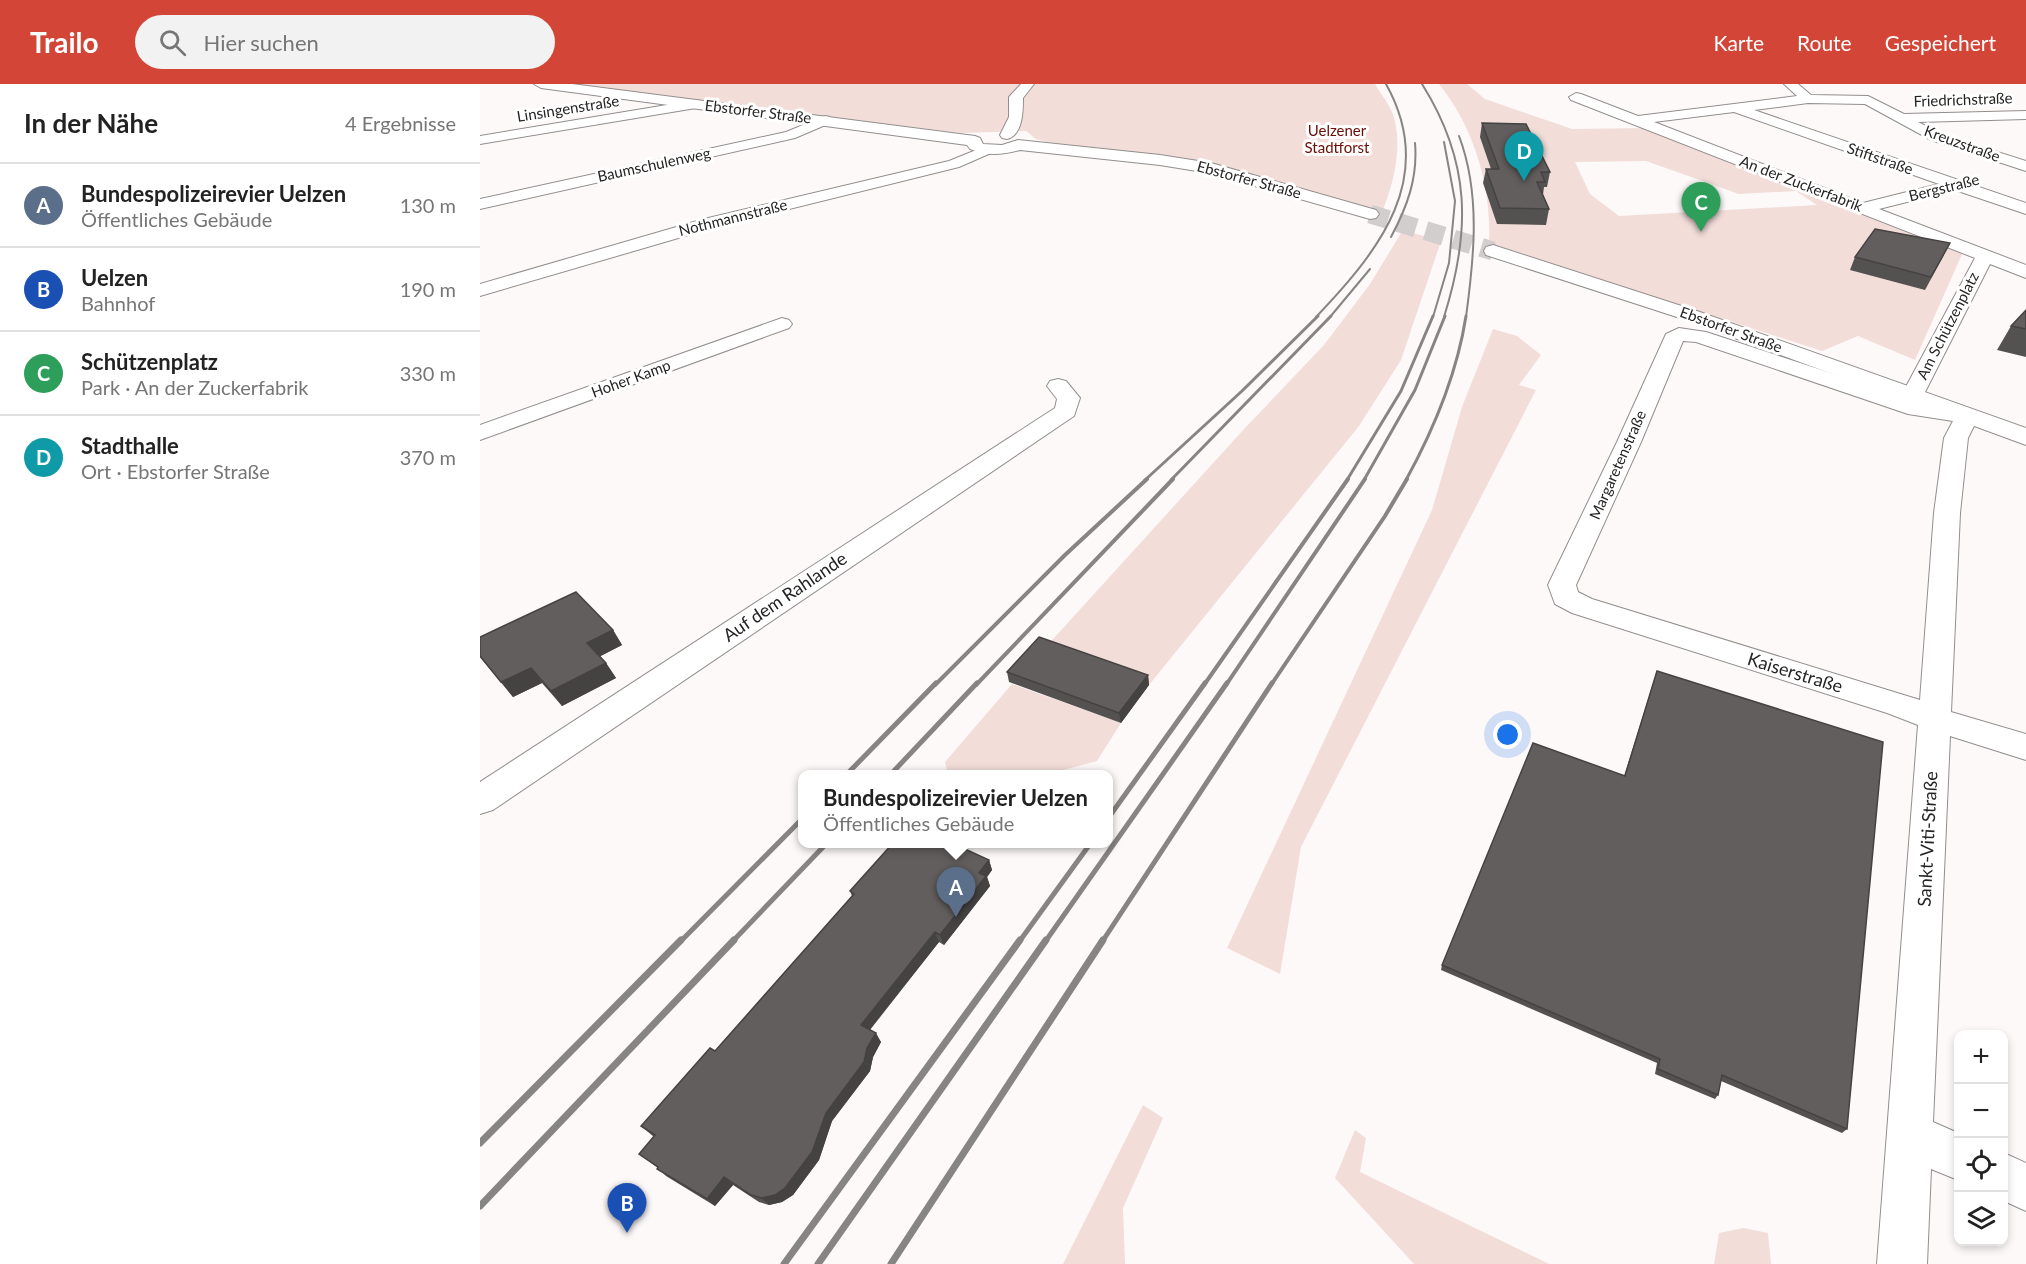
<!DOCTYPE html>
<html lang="de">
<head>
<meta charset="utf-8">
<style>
	body { margin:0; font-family:Lato,sans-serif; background:#f2f2f2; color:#222 }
	.controls { position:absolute; right:18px; bottom:18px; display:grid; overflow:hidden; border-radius:12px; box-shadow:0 3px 9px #0003 }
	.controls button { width:54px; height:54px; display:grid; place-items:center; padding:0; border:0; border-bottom:2px solid #e0e0e0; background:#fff; color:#222; font:30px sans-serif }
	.you { position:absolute; left:1028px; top:651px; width:21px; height:21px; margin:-15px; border:4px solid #fff; border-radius:50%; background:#1a73e8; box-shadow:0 0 0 9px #1a73e833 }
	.badge { display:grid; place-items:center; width:39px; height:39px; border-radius:50%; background:#d34637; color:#fff; font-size:20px; font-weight:700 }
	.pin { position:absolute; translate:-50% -50px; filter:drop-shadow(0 2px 3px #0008) }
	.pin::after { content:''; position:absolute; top:32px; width:21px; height:18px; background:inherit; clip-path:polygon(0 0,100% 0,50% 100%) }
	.popup { position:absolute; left:318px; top:686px; width:315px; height:78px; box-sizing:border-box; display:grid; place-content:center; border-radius:12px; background:#fff; filter:drop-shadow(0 2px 4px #0005); font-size:20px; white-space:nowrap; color:#767676 }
	.popup b { font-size:22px; color:#222 }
	.popup::after { content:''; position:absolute; left:50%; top:100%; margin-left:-12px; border:12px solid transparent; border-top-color:#fff }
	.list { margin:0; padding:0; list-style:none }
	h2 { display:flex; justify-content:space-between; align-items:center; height:78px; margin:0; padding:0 24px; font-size:26px }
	h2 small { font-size:20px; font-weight:400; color:#767676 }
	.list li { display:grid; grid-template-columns:39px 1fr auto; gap:18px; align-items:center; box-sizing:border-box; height:84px; padding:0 24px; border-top:2px solid #e0e0e0 }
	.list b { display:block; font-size:22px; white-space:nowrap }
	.list p { margin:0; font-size:20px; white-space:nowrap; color:#767676 }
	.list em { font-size:20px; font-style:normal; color:#767676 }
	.icon { flex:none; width:33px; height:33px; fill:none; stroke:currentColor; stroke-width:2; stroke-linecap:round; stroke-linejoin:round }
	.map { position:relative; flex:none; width:1546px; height:1180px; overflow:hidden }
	header { display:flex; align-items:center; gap:36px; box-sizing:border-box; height:84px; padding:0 30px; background:#d34637; color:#fff }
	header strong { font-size:28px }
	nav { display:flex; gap:33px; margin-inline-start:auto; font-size:21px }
	.search { width:420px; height:54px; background:#f2f2f2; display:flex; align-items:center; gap:15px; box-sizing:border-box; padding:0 21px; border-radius:33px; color:#767676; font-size:22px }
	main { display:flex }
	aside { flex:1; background:#fff }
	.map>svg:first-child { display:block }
	.green { fill:#f2ddd9; fill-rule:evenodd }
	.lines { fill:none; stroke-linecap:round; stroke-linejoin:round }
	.secondary-tunnel { stroke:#d2cece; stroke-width:19; stroke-dasharray:19 10; stroke-linecap:butt }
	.minor-casing { stroke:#928e8d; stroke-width:2 }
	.secondary-casing { stroke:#928e8d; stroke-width:2 }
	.minor { fill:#fff; fill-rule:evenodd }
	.secondary { fill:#fff; fill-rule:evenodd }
	.rail-far4 { stroke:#878584; stroke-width:2 }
	.rail-far3 { stroke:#878584; stroke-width:3 }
	.rail-far2 { stroke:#878584; stroke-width:4 }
	.rail-far1 { stroke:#878584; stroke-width:5 }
	.rail { stroke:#878584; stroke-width:7 }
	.wall { fill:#545151 }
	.shaded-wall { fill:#454242 }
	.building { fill:#625e5e; stroke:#454242; stroke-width:1.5 }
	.labels { text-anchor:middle; stroke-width:6; stroke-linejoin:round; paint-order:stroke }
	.far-street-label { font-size:15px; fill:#252423; stroke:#fff }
	.far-park-label { font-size:15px; fill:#6a0e07; stroke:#fff }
	.street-label { font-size:18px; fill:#252423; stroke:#fff }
</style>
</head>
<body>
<header>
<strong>Trailo</strong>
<div class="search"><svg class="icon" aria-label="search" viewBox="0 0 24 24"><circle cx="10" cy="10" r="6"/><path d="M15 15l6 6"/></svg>Hier suchen</div>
<nav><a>Karte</a><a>Route</a><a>Gespeichert</a></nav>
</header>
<main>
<aside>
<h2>In der Nähe<small>4 Ergebnisse</small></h2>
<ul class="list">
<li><span class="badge" style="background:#5c6f8a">A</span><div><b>Bundespolizeirevier Uelzen</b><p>Öffentliches Gebäude</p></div><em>130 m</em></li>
<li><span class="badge" style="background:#1a4fb4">B</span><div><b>Uelzen</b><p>Bahnhof</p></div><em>190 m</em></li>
<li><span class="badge" style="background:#2e9e5b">C</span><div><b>Schützenplatz</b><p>Park · An der Zuckerfabrik</p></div><em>330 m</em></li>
<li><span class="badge" style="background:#0f9aa8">D</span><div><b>Stadthalle</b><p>Ort · Ebstorfer Straße</p></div><em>370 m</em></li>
</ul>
</aside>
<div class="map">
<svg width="1546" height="1180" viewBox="0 0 1546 1180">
	<rect width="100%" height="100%" fill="#fdf9f9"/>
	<!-- green -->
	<path class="green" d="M 85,0 L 895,0 C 900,9 908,18 912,28 C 924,59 914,99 902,128 L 737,80 L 567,58 L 556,55 L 546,47 L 480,49 Z
		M 959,0 L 987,0 L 1005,15 L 1092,45 L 1168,44 L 1483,168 L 1435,276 L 1378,252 L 1342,267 L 1009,159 C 1012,104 994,43 959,0 ZM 1166,77 L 1259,110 L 1316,107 L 1337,121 L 1139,132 L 1110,110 L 1095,78 Z
		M 923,146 L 961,157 L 921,276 L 879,342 L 669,601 L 564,565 L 765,344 L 844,261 L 890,200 Z
		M 1013,245 L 1037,252 L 1061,271 L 1039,301 L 1056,306 L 821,763 L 800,890 L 747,864 L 952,426 L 982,323 Z
		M 532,600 L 641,639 L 617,677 L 568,690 L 468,690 L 465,678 Z
		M 663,1021 L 683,1034 L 643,1124 L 645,1180 L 583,1180 Z
		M 875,1046 L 886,1054 L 880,1088 L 1069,1180 L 934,1180 L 855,1094 Z
		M 1263,1144 L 1288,1149 L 1291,1180 L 1234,1180 L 1239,1149 Z"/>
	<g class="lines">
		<!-- secondary-tunnel -->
		<path class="secondary-tunnel" d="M 890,130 L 1013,167"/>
		<!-- minor casing -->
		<g class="minor-casing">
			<path id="minor" d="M 541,0 L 554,0 L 543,14 C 543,27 543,51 527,55 L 522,54 L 520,51 L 529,33 L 529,13 Z
				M 1304,0 L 1318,0 L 1331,11 L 1388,12 L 1424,30 L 1546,27 L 1546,35 L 1438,38 L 1461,50 L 1546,77 L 1546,87 L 1451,56 L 1385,20 L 1328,19 L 1274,26 L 1546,119 L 1546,130 L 1475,106 L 1399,125 L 1546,181 L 1546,194 L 1510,180 L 1443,312 L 1437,318 L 1495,327 L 1499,332 L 1488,354 L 1480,429 L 1471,628 L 1546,650 L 1546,676 L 1470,652 L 1453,1038 L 1478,1049 L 1478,1096 L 1451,1085 L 1447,1180 L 1397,1180 L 1438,641 L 1407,629 L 1092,529 L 1075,520 L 1068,501 L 1137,358 L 1186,250 L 1199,244 L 1226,248 L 1421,312 L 1495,174 L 1091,16 L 1089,13 L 1096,9 L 1101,10 L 1158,32 L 1317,12 ZM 1254,28 L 1459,100 L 1383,119 L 1174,38 ZM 1203,257 L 1216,258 L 1428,330 L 1473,337 L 1464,354 L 1454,429 L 1440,616 L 1112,515 L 1098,508 L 1096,501 L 1161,358 Z
				M 217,16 L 224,20 L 222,23 L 0,60 L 0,52 Z
				M 345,32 L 350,33 L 352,36 L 350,39 L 315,54 L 0,125 L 0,115 L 306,48 Z
				M 506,62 L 511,63 L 513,66 L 511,69 L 479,83 L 236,143 L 0,212 L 0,200 L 224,135 L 469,77 Z
				M 302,234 L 309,236 L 312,240 L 309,244 L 0,356 L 0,341 Z
				M 578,295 L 586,297 L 600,314 L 594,332 L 13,726 L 0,730 L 0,698 L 575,324 L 577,315 L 567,302 L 570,297 Z
				M 1524,1069 L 1546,1079 L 1546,1127 L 1524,1117 Z"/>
		</g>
		<!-- secondary casing -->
		<g class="secondary-casing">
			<path id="secondary" d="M 54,0 L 92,0 L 495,52 L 500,54 L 503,60 L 522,61 L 538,56 L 680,71 L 731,79 L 896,126 L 899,130 L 896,134 L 890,135 L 729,89 L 680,81 L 540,66 C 522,71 507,72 490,65 L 487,61 L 61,4 Z
				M 1013,161 L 1217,227 L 1546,344 L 1546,361 L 1203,235 L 1006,171 L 1004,167 L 1006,163 Z"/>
		</g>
		<!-- minor -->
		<use href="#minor" class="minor"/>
		<!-- secondary -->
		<use href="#secondary" class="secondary"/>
		<!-- rail-far4 -->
		<path class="rail-far4" d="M 942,0 C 991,78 991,147 964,233
			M 979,52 C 1001,110 994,174 986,233
			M 911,153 C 927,123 938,94 935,59
			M 836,233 C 900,166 958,93 906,0
			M 850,233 L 890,185
			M 953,233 L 969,179 L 975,117 L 964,58"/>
		<!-- rail-far3 -->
		<path class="rail-far3" d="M 665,396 L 762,307 L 838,232
			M 691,396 L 851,232
			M 867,396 L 921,307 L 953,232
			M 884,396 L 935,306 L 965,232
			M 926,396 C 954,345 977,290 986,232"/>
		<!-- rail-far2 -->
		<path class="rail-far2" d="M 455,601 L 585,471 L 667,395
			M 496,601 L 693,395
			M 724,601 L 868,395
			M 746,601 L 885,395
			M 791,601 L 905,432 L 927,395"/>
		<!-- rail-far1 -->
		<path class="rail-far1" d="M 367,690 L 456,599
			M 411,690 L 497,599
			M 629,733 L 725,599
			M 200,858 L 323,734
			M 252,858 L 346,760
			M 539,858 L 610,760
			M 565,858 L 747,599
			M 622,858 L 792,599"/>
		<!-- rail -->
		<path class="rail" d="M 0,1059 L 201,856
			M 0,1122 L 254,856
			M 304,1180 L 540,856
			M 338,1180 L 566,856
			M 411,1180 L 623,856"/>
	</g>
	<!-- wall -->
	<path class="wall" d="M 1002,39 L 1070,88 L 1067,103 L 1064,103 L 1063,111 L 1069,125 L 1066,141 L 1017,140 L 1003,99 L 1006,85 L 1011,85 L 1000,53 Z
		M 1464,171 L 1445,206 L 1370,186 L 1375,173 Z
		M 1546,226 L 1546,273 L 1517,266 L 1531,242 Z
		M 133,546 L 142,561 L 120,572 L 126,579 L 136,594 L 82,622 L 62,599 L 33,613 L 0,573 L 0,553 Z
		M 1177,587 L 1367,1045 L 1362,1049 L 1241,997 L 1238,1011 L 1235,1015 L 1175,990 L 1177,979 L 961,886 L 962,881 L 1144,692 Z
		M 527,588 L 668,591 L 669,601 L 641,639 L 529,598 Z
		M 509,776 L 512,786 L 507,793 L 510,802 L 464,861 L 459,858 L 390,946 L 401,958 L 393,973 L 390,987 L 352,1037 L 339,1076 L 313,1111 L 302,1118 L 289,1121 L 279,1118 L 253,1101 L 235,1122 L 186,1092 L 178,1084 L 159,1070 L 174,1053 L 161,1042 L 235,967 L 372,812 L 370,807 Z"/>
	<!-- shaded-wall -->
	<path class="shaded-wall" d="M 133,546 L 142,561 L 117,574 L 107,559 Z
		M 126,579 L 136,594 L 82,622 L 71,607 Z
		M 51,584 L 62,599 L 33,613 L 21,598 Z
		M 668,591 L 669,601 L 641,639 L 639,629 Z
		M 509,776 L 512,786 L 507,793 L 510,802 L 464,861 L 460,851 L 499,789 Z
		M 455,848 L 459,858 L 386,950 L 381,941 Z
		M 396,949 L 401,958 L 393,973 L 390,987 L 352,1037 L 339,1076 L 313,1111 L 302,1118 L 289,1121 L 282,1114 L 346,1029 L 387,964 Z
		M 244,1093 L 253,1101 L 235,1122 L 227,1115 Z"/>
	<!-- building -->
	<path class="building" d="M 1002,39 L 1046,40 L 1070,88 L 1061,88 L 1065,98 L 1057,98 L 1069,125 L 1020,124 L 1006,85 L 1019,85 Z
		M 1395,145 L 1470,159 L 1451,193 L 1375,173 Z
		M 1546,226 L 1546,245 L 1531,242 Z
		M 96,508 L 133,546 L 107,559 L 126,579 L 71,607 L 51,584 L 21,598 L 0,572 L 0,553 Z
		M 559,553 L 668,591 L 639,629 L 527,588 Z
		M 1177,587 L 1403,658 L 1367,1045 L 1242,991 L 1238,1011 L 1178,985 L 1180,975 L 962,881 L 1053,659 L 1145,692 Z
		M 413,759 L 472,759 L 509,776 L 499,789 L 506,792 L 460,851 L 455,848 L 381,941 L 396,949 L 387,964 L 384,978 L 346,1029 L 332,1068 L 305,1104 L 295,1111 L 282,1114 L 271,1111 L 244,1093 L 227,1115 L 177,1085 L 178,1083 L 159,1070 L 175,1051 L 161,1042 L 230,964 L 235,967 L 374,810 L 370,807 Z"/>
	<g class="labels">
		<!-- far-street labels -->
		<g class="far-street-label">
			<text transform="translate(1483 16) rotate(-2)" y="5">Friedrichstraße</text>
			<text transform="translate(88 25) rotate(-9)" y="5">Linsingenstraße</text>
			<text transform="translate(278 28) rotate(7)" y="5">Ebstorfer Straße</text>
			<text transform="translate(1482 60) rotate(20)" y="5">Kreuzstraße</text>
			<text transform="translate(1400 75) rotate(19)" y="5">Stiftstraße</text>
			<text transform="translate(174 81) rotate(-12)" y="5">Baumschulenweg</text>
			<text transform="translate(769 96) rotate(15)" y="5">Ebstorfer Straße</text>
			<text transform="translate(1321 100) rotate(21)" y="5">An der Zuckerfabrik</text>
			<text transform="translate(1464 104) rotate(-14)" y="5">Bergstraße</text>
			<text transform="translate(253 134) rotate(-14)" y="5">Nothmannstraße</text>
			<text transform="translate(1468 242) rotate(-63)" y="5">Am Schützenplatz</text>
			<text transform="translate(1251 246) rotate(20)" y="5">Ebstorfer Straße</text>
			<text transform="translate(151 295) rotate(-20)" y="5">Hoher Kamp</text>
			<text transform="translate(1138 381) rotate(-66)" y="5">Margaretenstraße</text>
		</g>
		<!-- far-park labels -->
		<g class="far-park-label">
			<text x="857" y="52">Uelzener<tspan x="857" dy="17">Stadtforst</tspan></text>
		</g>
		<!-- street labels -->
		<g class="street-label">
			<text transform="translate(305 513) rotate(-34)" y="6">Auf dem Rahlande</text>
			<text transform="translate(1315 589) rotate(17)" y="6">Kaiserstraße</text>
			<text transform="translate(1448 755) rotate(-87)" y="6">Sankt-Viti-Straße</text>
		</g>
	</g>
</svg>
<div class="controls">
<button>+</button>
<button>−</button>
<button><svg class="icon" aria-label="locate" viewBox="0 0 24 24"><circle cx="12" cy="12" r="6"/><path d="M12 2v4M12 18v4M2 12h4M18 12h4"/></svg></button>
<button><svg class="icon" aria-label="layers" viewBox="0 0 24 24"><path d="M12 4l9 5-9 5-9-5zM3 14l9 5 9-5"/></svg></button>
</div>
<div class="you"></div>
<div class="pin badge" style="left:476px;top:833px;background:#5c6f8a">A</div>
<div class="popup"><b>Bundespolizeirevier Uelzen</b>Öffentliches Gebäude</div>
<div class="pin badge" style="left:147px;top:1149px;background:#1a4fb4">B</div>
<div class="pin badge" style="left:1221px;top:148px;background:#2e9e5b">C</div>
<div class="pin badge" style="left:1044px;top:97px;background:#0f9aa8">D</div>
</div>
</main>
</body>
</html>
